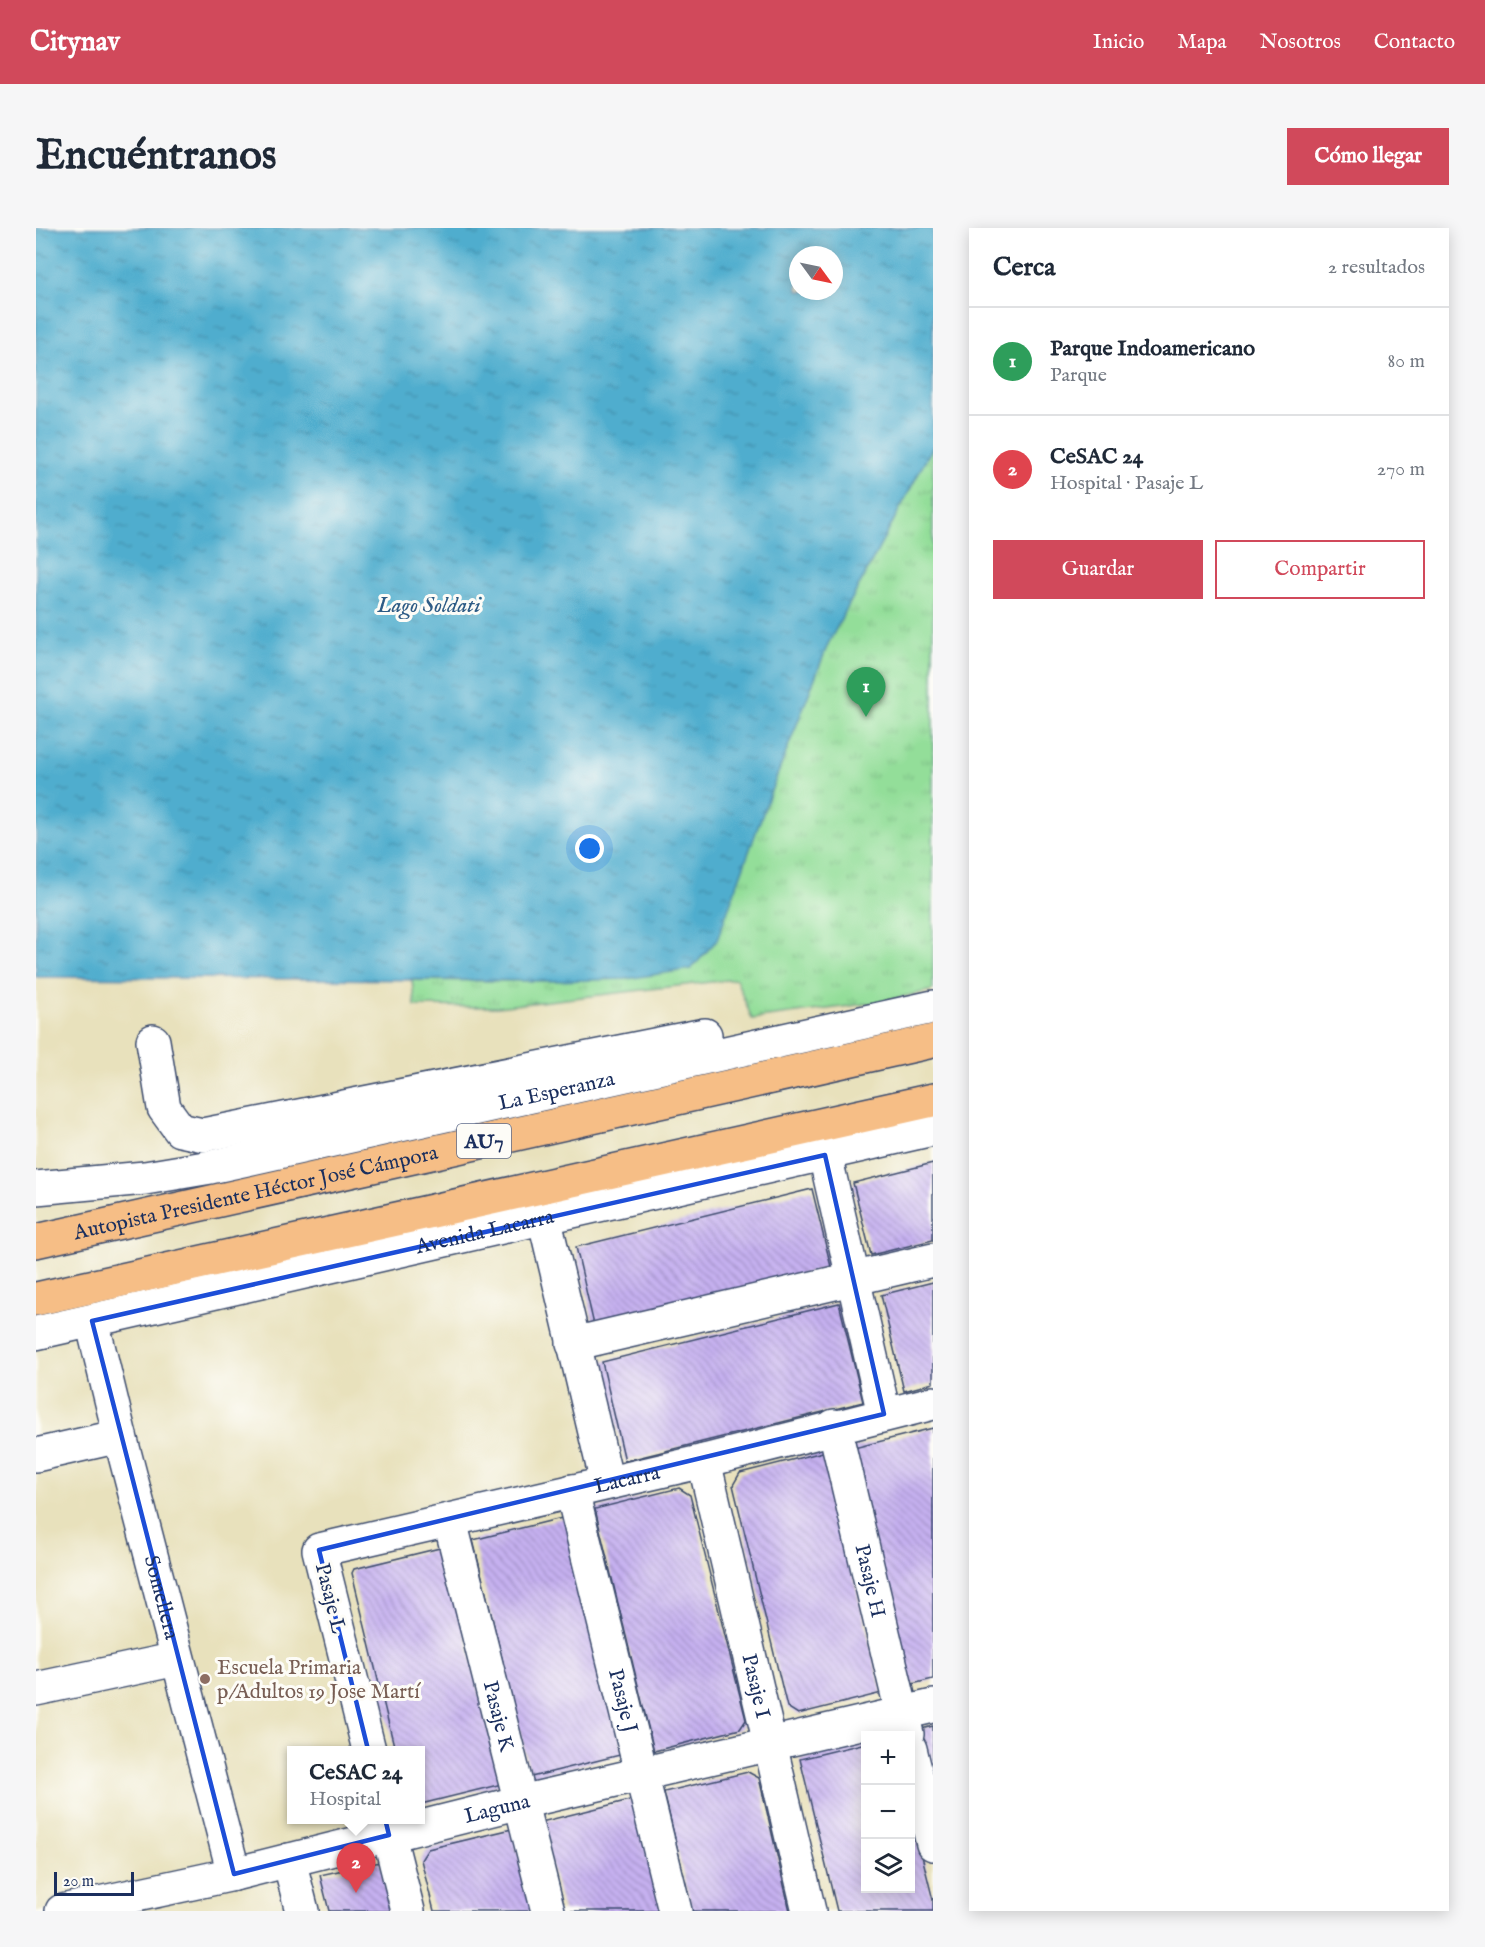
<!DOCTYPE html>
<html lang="es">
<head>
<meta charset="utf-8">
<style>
	body { margin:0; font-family:"IM FELL English",serif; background:#f6f6f7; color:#1f2937 }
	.controls { position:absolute; right:18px; bottom:18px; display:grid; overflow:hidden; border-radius:0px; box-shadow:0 3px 15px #0003 }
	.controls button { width:54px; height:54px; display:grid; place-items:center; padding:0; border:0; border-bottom:2px solid #e0e1e3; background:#fff; color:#1f2937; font:30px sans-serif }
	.compass { position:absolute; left:753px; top:18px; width:54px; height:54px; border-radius:50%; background:#fff; box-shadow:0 3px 15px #0003; rotate:123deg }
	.scale { position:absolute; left:18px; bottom:15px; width:80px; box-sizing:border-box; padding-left:6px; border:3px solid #1b2f5e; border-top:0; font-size:16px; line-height:21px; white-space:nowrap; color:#1b2f5e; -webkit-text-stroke:4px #fdfcf7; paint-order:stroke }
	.you { position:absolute; left:554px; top:621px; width:21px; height:21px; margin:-15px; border:4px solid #fff; border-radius:50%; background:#1a73e8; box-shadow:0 0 0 9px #1a73e833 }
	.badge { display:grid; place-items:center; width:39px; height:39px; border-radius:50%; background:#d1495b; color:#fff; font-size:20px; font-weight:700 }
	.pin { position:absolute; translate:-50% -50px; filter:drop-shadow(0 2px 3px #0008) }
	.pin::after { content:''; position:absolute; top:32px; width:21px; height:18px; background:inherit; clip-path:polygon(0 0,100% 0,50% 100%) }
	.popup { position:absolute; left:251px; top:1518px; width:138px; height:78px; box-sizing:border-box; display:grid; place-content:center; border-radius:0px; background:#fff; filter:drop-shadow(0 2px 4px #0005); font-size:20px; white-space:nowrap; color:#747a83 }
	.popup b { font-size:22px; color:#1f2937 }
	.popup::after { content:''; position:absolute; left:50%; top:100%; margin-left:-12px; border:12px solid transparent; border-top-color:#fff }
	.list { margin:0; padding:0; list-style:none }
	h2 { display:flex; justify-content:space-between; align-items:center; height:78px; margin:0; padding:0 24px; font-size:26px }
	h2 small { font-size:20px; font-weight:400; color:#747a83 }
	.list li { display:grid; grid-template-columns:39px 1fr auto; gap:18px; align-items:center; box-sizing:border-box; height:108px; padding:0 24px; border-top:2px solid #e0e1e3 }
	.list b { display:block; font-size:22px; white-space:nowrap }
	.list p { margin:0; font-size:20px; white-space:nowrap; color:#747a83 }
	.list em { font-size:20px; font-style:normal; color:#747a83 }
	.actions { display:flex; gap:12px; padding:18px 24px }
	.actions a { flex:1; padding:14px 0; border:2px solid #d1495b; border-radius:0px; text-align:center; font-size:21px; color:#d1495b }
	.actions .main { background:#d1495b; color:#fff }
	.icon { flex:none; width:33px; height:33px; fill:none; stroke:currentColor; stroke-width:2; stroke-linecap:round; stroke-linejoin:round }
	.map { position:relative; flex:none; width:897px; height:1683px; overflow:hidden; border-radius:0px }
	header { display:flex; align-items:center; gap:36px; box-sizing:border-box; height:84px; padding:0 30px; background:#d1495b; color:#fff }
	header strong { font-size:28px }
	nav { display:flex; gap:33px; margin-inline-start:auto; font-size:21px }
	.intro { display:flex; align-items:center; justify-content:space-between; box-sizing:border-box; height:144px; padding:0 36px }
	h1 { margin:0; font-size:42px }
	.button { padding:15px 27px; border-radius:0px; background:#d1495b; color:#fff; font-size:21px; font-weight:700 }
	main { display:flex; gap:36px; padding:0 36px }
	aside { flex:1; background:#fff; border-radius:0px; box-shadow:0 3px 15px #0003 }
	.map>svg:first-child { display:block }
	.park { fill:url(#park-tufts); stroke:#57867c; stroke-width:1.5 }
	.water { fill:url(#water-ripples); stroke:#356e96; stroke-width:1.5; fill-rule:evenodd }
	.building { fill:url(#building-back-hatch) }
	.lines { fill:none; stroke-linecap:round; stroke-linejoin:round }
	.minor-casing { stroke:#3a4a6c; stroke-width:36 }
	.highway-casing { stroke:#3a4a6c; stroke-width:36 }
	.minor { stroke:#fff; stroke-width:33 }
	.highway { stroke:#f6be86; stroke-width:33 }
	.marked { fill:none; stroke:#1d4ed8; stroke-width:4.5; stroke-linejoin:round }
	.education-dot { fill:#8d6e63; stroke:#fdfcf7; stroke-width:2 }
	.labels { text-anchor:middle; stroke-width:6; stroke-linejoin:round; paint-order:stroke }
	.shield { fill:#fdfcf7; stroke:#5f6c8c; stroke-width:1.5 }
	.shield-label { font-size:20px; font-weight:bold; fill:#1b2f5e }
	.street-label { font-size:21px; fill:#1b2f5e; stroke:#fdfcf7 }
	.education-label { font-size:21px; fill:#785e54; stroke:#fdfcf7; text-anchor:start }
	.water-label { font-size:22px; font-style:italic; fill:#2d5b85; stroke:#fdfcf7 }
</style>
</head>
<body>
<header>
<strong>Citynav</strong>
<nav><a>Inicio</a><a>Mapa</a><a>Nosotros</a><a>Contacto</a></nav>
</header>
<div class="intro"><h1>Encuéntranos</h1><a class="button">Cómo llegar</a></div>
<main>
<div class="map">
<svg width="897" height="1683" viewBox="0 0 897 1683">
	<defs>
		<pattern id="park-tufts" width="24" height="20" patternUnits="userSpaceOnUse" patternTransform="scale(1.5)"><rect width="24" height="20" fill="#93de99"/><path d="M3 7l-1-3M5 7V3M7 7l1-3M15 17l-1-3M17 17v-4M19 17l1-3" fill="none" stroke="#7ebf86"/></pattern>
		<pattern id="water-ripples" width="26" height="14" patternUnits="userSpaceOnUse" patternTransform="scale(1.5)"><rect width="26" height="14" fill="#4fadce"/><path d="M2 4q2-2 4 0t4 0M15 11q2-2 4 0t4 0" fill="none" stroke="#418daa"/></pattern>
		<pattern id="building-back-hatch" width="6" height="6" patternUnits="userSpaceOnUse" patternTransform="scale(1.5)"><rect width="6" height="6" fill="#c6b1f0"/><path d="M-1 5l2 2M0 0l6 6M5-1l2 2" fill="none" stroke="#a090c6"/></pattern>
	</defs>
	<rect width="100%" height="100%" fill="#fdfcf7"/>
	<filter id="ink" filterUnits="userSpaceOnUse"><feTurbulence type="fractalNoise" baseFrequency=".0167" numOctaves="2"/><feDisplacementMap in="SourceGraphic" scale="12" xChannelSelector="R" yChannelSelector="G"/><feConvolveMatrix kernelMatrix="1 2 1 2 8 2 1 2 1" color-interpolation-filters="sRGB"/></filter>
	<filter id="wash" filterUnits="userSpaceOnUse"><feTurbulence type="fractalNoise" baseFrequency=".008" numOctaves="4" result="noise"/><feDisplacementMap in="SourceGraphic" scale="24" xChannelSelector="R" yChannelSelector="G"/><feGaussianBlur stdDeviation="1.35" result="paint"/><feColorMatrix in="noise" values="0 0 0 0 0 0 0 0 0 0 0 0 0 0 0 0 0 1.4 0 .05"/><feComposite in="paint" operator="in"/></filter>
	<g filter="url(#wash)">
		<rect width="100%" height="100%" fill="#e8e1bc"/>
		<!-- park -->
		<path class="park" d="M 897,218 L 897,762 L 844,774 L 716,791 L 700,751 L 461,779 L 379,778 L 376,752 L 452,753 L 590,751 L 735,563 L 792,416 Z"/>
		<!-- water -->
		<path class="water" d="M 0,0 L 897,0 L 897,218 L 792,416 L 735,563 L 681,712 L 655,741 L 590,751 L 515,753 L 0,749 ZM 762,27 L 798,27 L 798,63 L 762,63 Z"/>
		<g id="blocks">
			<!-- building -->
			<path class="building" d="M 897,935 L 897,1012 L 835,1027 L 817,955 Z
				M 776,961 L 795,1039 L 558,1097 L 540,1019 Z
				M 897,1054 L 897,1155 L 868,1163 L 845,1067 Z
				M 803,1075 L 827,1174 L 589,1233 L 566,1134 Z
				M 897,1200 L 897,1451 L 872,1457 L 814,1221 Z
				M 787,1224 L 846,1465 L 762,1486 L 751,1479 L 697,1257 L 704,1245 Z
				M 643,1260 L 654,1267 L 710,1492 L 704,1501 L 618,1523 L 559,1281 Z
				M 530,1289 L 588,1526 L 495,1549 L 437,1312 Z
				M 408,1319 L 466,1556 L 385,1576 L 385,1522 L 359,1522 L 316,1345 L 318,1341 Z
				M 897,1498 L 897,1546 L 896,1546 L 885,1501 Z
				M 830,1515 L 830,1660 L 874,1660 L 875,1584 L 897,1672 L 897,1683 L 801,1683 L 764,1531 Z
				M 712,1544 L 723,1550 L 754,1683 L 656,1683 L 628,1564 Z
				M 598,1571 L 626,1683 L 527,1683 L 505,1594 Z
				M 476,1601 L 497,1683 L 398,1683 L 385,1632 L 392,1621 Z
				M 344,1634 L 355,1683 L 293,1683 L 284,1647 Z"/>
		</g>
	</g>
	<g filter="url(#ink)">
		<use href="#blocks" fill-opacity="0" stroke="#3a4a6c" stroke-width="1.5"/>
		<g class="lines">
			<!-- minor casing -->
			<g class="minor-casing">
				<g id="minor">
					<path d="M 117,813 L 128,880 L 144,902 L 167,907 L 669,807"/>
					<path d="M 789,927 L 848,1186"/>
					<path id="s1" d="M 0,960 L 109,950 L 175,939 L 897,779"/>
					<path d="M 508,989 L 571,1255"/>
					<path id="s2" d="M 56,1093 L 84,1208 L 198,1646"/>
					<path id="s3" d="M 0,1105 L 897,901"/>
					<path d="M 537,1116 L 897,1032"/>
					<path id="s4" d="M 798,1198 L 871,1506"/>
					<path d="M 0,1227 L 84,1208"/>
					<path id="s5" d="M 668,1233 L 773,1683"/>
					<path id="s6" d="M 536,1263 L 639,1683"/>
					<path id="s7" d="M 414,1293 L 512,1683"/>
					<path d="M 0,1461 L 141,1431"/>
					<path d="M 874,1521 L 897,1616"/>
					<path id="s8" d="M 333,1522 L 283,1322 L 668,1233 L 897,1175"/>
					<path d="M 349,1592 L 372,1683"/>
					<path d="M 253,1632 L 266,1683"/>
					<path id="s9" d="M 26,1683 L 198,1646 L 485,1574 L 897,1478"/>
				</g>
			</g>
			<!-- highway casing -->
			<g class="highway-casing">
				<g id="highway">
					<path id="s10" d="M 0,1013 L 897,813"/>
					<path d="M 0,1071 L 897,872"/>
				</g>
			</g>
			<!-- minor -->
			<use href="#minor" class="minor"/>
			<!-- highway -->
			<use href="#highway" class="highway"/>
		</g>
	</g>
	<!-- marked area -->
	<path class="marked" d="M 789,927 L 848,1186 L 283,1322 L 353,1607 L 198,1646 L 56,1093 Z"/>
	<!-- markers -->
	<circle class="education-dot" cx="169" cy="1451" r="6"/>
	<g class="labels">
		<!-- shield labels -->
		<rect class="shield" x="421" y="896" width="54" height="34" rx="4.5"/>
		<g class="shield-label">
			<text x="448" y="920">AU7</text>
		</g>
		<!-- street labels -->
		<g class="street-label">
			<text dy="7" stroke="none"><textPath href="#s1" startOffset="530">La Esperanza</textPath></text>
			<text dy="7" stroke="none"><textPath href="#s10" startOffset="225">Autopista Presidente Héctor José Cámpora</textPath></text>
			<text dy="7" stroke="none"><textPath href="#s3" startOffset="460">Avenida Lacarra</textPath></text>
			<text dy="7" stroke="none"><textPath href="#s8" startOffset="522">Lacarra</textPath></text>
			<text dy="7" stroke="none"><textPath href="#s4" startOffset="159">Pasaje H</textPath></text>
			<text dy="7" stroke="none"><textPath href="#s2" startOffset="285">Somellera</textPath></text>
			<text transform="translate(295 1370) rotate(76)" y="7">Pasaje L</text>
			<text dy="7" stroke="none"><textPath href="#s5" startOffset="231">Pasaje I</textPath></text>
			<text dy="7" stroke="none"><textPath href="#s6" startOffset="216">Pasaje J</textPath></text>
			<text dy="7" stroke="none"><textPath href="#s7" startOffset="201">Pasaje K</textPath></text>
			<text dy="7" stroke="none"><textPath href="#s9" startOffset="447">Laguna</textPath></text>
		</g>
		<!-- education labels -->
		<g class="education-label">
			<text x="181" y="1446">Escuela Primaria<tspan x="181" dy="24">p/Adultos 19 Jose Martí</tspan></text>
		</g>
		<!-- water labels -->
		<g class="water-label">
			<text x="393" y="384">Lago Soldati</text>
		</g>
	</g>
</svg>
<div class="controls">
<button>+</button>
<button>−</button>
<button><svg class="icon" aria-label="layers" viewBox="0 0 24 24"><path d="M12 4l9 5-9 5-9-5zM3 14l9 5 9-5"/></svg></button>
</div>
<svg class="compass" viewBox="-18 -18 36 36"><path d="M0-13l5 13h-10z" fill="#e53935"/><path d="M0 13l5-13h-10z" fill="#747a83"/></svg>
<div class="scale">20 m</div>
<div class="you"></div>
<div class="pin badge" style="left:830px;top:489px;background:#2e9e5b">1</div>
<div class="pin badge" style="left:320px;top:1665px;background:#e0444e">2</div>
<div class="popup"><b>CeSAC 24</b>Hospital</div>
</div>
<aside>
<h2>Cerca<small>2 resultados</small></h2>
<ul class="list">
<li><span class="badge" style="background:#2e9e5b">1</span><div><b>Parque Indoamericano</b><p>Parque</p></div><em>80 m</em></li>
<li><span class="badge" style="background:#e0444e">2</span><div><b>CeSAC 24</b><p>Hospital · Pasaje L</p></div><em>270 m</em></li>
</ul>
<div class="actions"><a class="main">Guardar</a><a>Compartir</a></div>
</aside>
</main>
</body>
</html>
